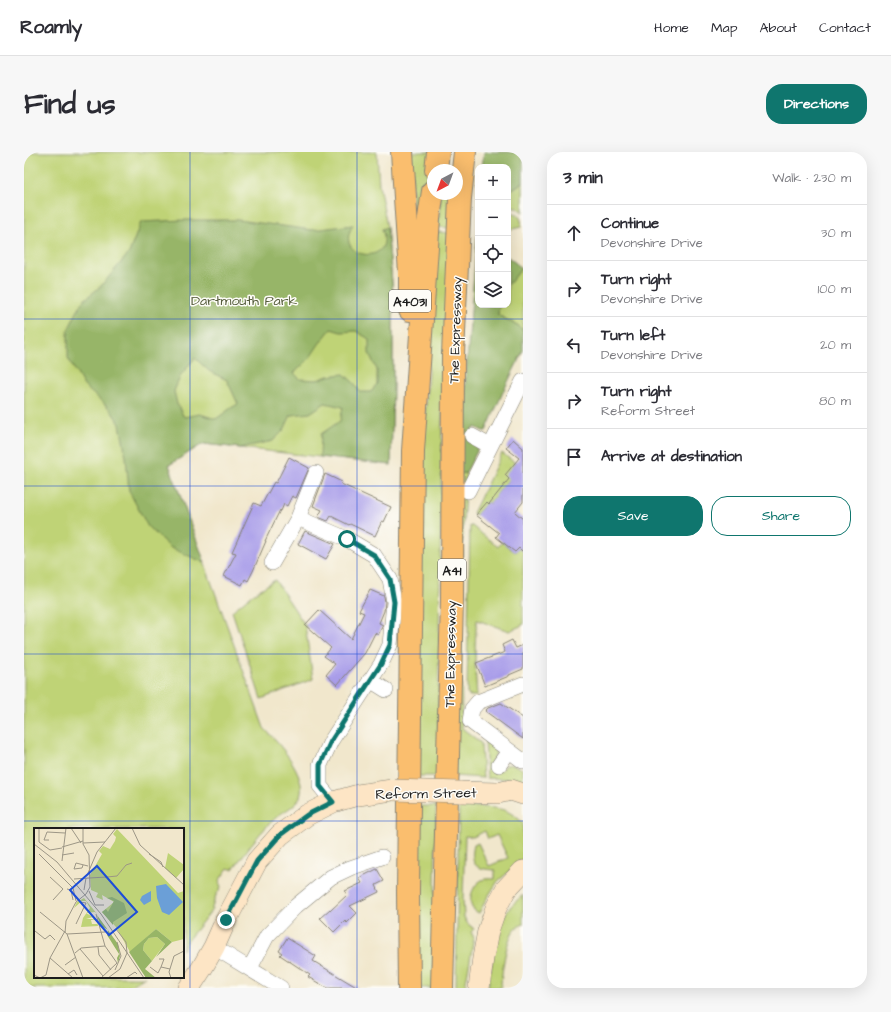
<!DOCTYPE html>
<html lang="en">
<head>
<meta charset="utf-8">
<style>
	body { margin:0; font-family:"Architects Daughter",sans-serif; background:#f7f7f7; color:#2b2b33 }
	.controls { position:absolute; right:12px; top:12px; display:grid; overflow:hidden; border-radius:8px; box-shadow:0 4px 16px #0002 }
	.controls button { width:36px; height:36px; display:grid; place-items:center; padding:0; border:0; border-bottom:1px solid #e1e1e2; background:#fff; color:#2b2b33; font:20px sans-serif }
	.compass { position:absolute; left:403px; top:12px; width:36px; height:36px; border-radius:50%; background:#fff; box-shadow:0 4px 16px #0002; rotate:221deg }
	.stop { position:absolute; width:12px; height:12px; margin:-9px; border:3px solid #0f766e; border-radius:50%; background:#fff }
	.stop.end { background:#0f766e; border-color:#fff; box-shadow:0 1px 4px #0008 }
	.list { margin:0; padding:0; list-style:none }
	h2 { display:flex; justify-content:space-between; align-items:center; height:52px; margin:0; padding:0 16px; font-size:17px }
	h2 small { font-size:13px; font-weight:400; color:#7c7c81 }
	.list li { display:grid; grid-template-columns:26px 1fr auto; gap:12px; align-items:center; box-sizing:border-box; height:56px; padding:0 16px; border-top:1px solid #e1e1e2 }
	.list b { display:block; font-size:15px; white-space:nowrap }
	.list p { margin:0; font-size:13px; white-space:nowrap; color:#7c7c81 }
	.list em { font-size:13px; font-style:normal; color:#7c7c81 }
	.actions { display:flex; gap:8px; padding:12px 16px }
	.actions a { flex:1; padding:9px 0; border:1px solid #0f766e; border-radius:16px; text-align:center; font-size:14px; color:#0f766e }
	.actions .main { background:#0f766e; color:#fff }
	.icon { flex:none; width:22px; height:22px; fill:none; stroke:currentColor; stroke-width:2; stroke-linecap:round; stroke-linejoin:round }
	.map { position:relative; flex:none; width:499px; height:836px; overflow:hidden; border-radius:16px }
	header { display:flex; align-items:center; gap:24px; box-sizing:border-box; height:56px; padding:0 20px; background:#fff; border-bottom:1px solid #e1e1e2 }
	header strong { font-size:19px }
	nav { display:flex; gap:22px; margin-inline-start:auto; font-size:14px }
	.intro { display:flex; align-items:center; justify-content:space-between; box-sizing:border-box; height:96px; padding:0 24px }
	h1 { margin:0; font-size:28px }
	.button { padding:10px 18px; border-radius:16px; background:#0f766e; color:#fff; font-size:14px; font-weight:700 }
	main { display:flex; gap:24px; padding:0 24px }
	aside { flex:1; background:#fff; border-radius:16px; box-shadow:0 4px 16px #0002 }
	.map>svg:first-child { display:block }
	.green { fill:#bfd376; stroke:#6e7849 }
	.forest { fill:#97b567; stroke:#5a6842; fill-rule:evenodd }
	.building { fill:#a89ce9 }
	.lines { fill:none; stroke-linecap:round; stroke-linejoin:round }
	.street-casing { stroke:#868274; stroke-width:16 }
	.secondary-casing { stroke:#868274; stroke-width:22 }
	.highway-casing { stroke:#868274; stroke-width:24 }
	.street { stroke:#fff; stroke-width:15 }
	.secondary { stroke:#fde5c5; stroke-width:21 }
	.highway { stroke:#fabe6e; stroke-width:22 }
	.secondary-bridge-casing { stroke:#868274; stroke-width:22; stroke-linecap:butt }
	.secondary-bridge { stroke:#fde5c5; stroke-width:21 }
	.route { stroke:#0f766e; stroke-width:5 }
	.grid { fill:none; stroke:#1d4ed8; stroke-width:1; stroke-opacity:0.55 }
	.labels { text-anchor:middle; stroke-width:3; stroke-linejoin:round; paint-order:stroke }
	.shield { fill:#fdfcf7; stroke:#605f5e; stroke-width:1 }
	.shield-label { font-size:13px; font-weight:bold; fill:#1c1c1c }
	.park-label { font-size:14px; fill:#555c3c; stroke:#fdfcf7 }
	.street-label { font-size:14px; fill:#1c1c1c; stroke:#fdfcf7 }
	.inset-road { fill:none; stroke:#9c9686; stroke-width:1 }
	.view { fill:#1d4ed8; fill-opacity:0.15; stroke:#1d4ed8; stroke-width:2 }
	.inset-edge { fill:none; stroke:#1c1c1c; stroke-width:2 }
</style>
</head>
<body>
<header>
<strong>Roamly</strong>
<nav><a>Home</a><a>Map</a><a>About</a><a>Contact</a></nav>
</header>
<div class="intro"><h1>Find us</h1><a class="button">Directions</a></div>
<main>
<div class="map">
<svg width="499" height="836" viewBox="0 0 499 836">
	<rect width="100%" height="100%" fill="#fdfcf7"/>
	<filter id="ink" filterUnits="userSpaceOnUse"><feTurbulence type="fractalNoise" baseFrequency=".025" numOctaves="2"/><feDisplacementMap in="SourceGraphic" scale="8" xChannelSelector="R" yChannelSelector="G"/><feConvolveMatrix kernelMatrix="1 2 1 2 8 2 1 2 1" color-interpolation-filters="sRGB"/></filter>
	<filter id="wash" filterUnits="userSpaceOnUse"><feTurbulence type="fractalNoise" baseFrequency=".012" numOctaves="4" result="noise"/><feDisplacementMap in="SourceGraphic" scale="16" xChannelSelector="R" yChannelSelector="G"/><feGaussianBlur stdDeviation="0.9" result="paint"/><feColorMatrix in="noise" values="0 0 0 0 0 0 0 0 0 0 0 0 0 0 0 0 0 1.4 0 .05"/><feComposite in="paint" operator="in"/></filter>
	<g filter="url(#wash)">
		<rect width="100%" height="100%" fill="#f1e7cc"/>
		<!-- green -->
		<path class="green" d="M 0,0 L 353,0 L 355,33 L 363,75 L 369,141 L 369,234 L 367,313 L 180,292 L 177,293 L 145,313 L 240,576 C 254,591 284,622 276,645 C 273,653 262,658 255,663 C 252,665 249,669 246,671 C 232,685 221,701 209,717 L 206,717 L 204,716 L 195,729 L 197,735 L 192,743 L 187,759 L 162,790 L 159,798 L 159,677 L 11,677 L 11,825 L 121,825 L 103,836 L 0,836 Z
			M 387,0 L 407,0 L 397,73 L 390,73 Z
			M 499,30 L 499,60 L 492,55 L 484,54 L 484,40 Z
			M 417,42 L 429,42 L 427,76 L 414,75 Z
			M 484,60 C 493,60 499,66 497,75 L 484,78 Z
			M 413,80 L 427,81 L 418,268 L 414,559 L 415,624 L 393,624 L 396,345 Z
			M 498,116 L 499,117 L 499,179 L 495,174 L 474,163 L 475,153 L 484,153 L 484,133 Z
			M 478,301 L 491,311 L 485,327 L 465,352 L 463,350 L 452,363 L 449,361 Z
			M 442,321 L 439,374 L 437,458 L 438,576 L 457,591 L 459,626 L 430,624 L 434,322 Z
			M 446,374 L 448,374 L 474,395 L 478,390 L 491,400 L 495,396 L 499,400 L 499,473 L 485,479 L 453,468 C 450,493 451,519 453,544 L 446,544 L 443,542 Z
			M 251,428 L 281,473 L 289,527 L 237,547 L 208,459 L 229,442 Z
			M 461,589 C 473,598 475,597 467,611 L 477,619 L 482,613 C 489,612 493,613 499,618 L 499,628 L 463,626 Z
			M 390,654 L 412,654 L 410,836 L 390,836 Z
			M 435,655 C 450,655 466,654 480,658 C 488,661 494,666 499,671 L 499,706 L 495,711 L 474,729 L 463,746 L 455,761 C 453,760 451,759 449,757 C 443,749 449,732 458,728 C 462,726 466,727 471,727 L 471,718 C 464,717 450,718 449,707 C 448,703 449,697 450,693 L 454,691 L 465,714 L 484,706 L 473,683 L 464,687 L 461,679 L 449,685 L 441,684 L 439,746 L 440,765 L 443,771 L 450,777 L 447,780 L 450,786 L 449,791 L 441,836 L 432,836 Z
			M 499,743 L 499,772 C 496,774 493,775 491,777 C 482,787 477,823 477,836 L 464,836 L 471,792 L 477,769 L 487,754 Z"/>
		<!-- forest -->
		<path class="forest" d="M 460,0 L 499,0 L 499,30 L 484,40 L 484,15 L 458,15 Z
			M 161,68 L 214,68 L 288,78 L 329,73 C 307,108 373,115 358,77 L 363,75 L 369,141 L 369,234 L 367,313 L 296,305 L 297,282 L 316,269 L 319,255 L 301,251 L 286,261 L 267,263 L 260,278 L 249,289 L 216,296 L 180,292 L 177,293 L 145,313 L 181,411 L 147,396 L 124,375 L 105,339 L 102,305 L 96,272 L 85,256 L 60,234 L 44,206 L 44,178 L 58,150 L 78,133 L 105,101 L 117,70 ZM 307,177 L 317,180 L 332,179 L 345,187 L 345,201 L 353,218 L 353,232 L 347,240 L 336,240 L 330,231 L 320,222 L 304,224 L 293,228 L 276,227 L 270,221 L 285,207 L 295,192 ZM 171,206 L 185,219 L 203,228 L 214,252 L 207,256 L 192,267 L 176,262 L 160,265 L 153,252 L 150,239 L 157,223 Z
			M 453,84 L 454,84 L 454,153 L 475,153 L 474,163 L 495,174 L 499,179 L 499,199 L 479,240 L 462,279 L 459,279 L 451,275 L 445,287 L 445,290 L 453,295 L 453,299 L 442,321 L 434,322 Z
			M 484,105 L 498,116 L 484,133 Z"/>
		<g id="blocks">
			<!-- building -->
			<path class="building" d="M 489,287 L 499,296 L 499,350 L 491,360 L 499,367 L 499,400 L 495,396 L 491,400 L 472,385 L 475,381 L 452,363 L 463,350 L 465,352 L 485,327 L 481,323 L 495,306 L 482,296 Z
				M 265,305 L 285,316 L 272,346 L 268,344 L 263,354 L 260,352 L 257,359 L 256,358 L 241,389 L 242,389 L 229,419 L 224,429 L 221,427 L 218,433 L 200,424 L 212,401 L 208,400 L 230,351 L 237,354 L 250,330 L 252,331 Z
				M 301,322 L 318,330 L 317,332 L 367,355 L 360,370 L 358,369 L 351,384 L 326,372 L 325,373 L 307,364 L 304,369 L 294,365 L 298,358 L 289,354 Z
				M 281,379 L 311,392 L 302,407 L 274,392 Z
				M 346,438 L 360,444 L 361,450 L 360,459 L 355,471 L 359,473 L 354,483 L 351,481 L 341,501 L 313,533 L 302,523 L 311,512 L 300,504 L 307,496 L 281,473 L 295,458 L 327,487 L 340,461 L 335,459 Z
				M 488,488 L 492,496 L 499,493 L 499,517 L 485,523 L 485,524 L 461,534 L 452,511 L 481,500 L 478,493 Z
				M 477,551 L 499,566 L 499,587 L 461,559 L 464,556 Z
				M 353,717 L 360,729 L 352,733 L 355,740 L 326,754 L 333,761 L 323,771 L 321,769 L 310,780 L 296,766 L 306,757 L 307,758 L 323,743 L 321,739 L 338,731 L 335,726 Z
				M 263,786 L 292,804 L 289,809 L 334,836 L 303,836 L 284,825 L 286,823 L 256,803 L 258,801 L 255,799 Z"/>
		</g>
	</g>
	<g filter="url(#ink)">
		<use href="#blocks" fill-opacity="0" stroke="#868274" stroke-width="1"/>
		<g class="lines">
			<!-- street casing -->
			<g class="street-casing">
				<path id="street" d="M 448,284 L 466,294
					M 444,339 L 499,229
					M 274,366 L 323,387 L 350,403 L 366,427 L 370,450 L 366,493 L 357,512 L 307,589 L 296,613 L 296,634 L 309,650
					M 248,411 L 274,366 L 292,321
					M 346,528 L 362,538
					M 499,532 L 454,550 L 448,557 L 446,569 L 499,609
					M 475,613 L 485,599
					M 190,795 L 257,836
					M 226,816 L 243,784 L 272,754 L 307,725 L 326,716 L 358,705"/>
			</g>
			<!-- secondary casing -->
			<g class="secondary-casing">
				<path id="secondary" d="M 436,640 L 474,641 L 487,638 L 499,642
					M 165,836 L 178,816 L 190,795 L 202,768 L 233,709 L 256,683 L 283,663 L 309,650 L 334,643 L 368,638
					M 455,836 L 459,806 L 464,779 L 472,756 L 482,737 L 499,719"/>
			</g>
			<!-- highway casing -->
			<g class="highway-casing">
				<path id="highway" d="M 378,0 L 386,121 L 386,158
					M 412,18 L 414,0
					M 385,836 L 384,741 L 389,299 L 405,66 L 409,39
					M 418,836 L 428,449 L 429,203 L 436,46 L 441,0"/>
			</g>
			<!-- street -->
			<use href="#street" class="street"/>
			<!-- secondary -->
			<use href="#secondary" class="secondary"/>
			<!-- highway -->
			<use href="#highway" class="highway"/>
			<!-- secondary-bridge casing -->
			<g class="secondary-bridge-casing">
				<path id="secondary-bridge" d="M 368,638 L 436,640"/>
			</g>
			<!-- secondary-bridge -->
			<use href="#secondary-bridge" class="secondary-bridge"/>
		</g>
	</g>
	<g class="lines" filter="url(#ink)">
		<!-- route -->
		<path class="route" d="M 202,768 L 233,709 L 256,683 L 283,663 L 309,650 L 296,634 L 296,613 L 307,589 L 357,512 L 366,493 L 370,450 L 366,427 L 350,403 L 323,387"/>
	</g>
	<!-- grid -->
	<path class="grid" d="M 166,0 L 166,836M 333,0 L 333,836M 0,167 L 499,167M 0,334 L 499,334M 0,502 L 499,502M 0,669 L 499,669"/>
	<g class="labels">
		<!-- shield labels -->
		<g class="shield">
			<rect x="365" y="138" width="42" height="22" rx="3"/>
			<rect x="414" y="407" width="28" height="22" rx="3"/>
		</g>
		<g class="shield-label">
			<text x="386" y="154">A4031</text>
			<text x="428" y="423">A41</text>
		</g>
		<!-- park labels -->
		<g class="park-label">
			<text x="220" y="153">Dartmouth Park</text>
		</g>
		<!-- street labels -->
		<g class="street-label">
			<text transform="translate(431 178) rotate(-88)" y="5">The Expressway</text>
			<text transform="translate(426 502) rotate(-89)" y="5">The Expressway</text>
			<text transform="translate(402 641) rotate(-1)" y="5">Reform Street</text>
		</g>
	</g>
	<!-- overview -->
	<g transform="translate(10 676)">
		<rect width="150" height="150" fill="#f1e7cc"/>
		<path d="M 83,1 L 144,65 L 150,63 L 150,111 L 138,114 L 122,101 L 96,124 L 82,99 L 68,84 L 80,74 L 68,67 L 69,72 L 62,69 L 64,65 L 57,62 L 56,47 L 68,26 L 65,23 L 69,18 L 76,21 L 81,13 L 82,9 L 79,6 ZM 134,25 L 150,37 L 150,41 L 142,50 L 131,40 ZM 50,70 L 64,87 L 61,84 L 52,85 L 59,89 L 52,91 L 63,91 L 57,92 L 58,96 L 63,96 L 63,92 L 64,98 L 47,99 L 49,90 L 56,80 L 52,73 L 48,73 L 40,80 L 43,74 ZM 123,109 L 131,116 L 118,133 L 109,122 L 110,116 L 115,110 Z" fill="#bfd376"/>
		<path d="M 78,69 L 90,75 L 93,85 L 79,94 L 79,97 L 68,84 L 72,81 L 74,84 L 80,73 L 73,70 ZM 63,87 L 84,116 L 86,128 L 84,135 L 83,130 L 85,126 L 73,107 L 74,102 L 66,97 ZM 122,101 L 138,114 L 122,129 L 131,116 L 123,109 L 115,110 L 110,116 L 109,122 L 118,133 L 111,141 L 122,150 L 112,150 L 95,124 Z" fill="#97b567"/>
		<path d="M 132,56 L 149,74 L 135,87 L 128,84 L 123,70 L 122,58 ZM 117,63 L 117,73 L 110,77 L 106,72 L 108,68 Z" fill="#6b9fd7"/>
		<path class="inset-road" d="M 5,0 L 5,14 L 16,22 L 28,20M 37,0 L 47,15M 98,0 L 106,17 L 150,57M 15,12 L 10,12 L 13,4 L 31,5M 49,15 L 71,14M 0,16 L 23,34 L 67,86 L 110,150M 28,19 L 49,13M 5,26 L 39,60 L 42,73M 115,26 L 127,34 L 129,39M 28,27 L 40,25M 28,33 L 32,0M 49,37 L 48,40 L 40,41 L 42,35 L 54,38M 54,45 L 63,24 L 82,0M 16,49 L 29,61 L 19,72M 73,49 L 83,48 L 92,37 L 98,35M 55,50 L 73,49 L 71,49M 40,51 L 55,50M 33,61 L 37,62 L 39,72M 50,62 L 52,50M 55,63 L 61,77 L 70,77M 6,84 L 33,106 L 49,150M 62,86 L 71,118 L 83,135 L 67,150M 42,96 L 52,75 L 46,74M 1,103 L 11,111 L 16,107 L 21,112M 31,105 L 32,93 L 42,74 L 52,66 L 56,59 L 55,27 L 49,16 L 49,0M 33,106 L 71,104M 64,119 L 65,127 L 77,142M 46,121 L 69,148M 41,125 L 47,120 L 71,118M 16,130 L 39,150M 125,131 L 130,131 L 127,139M 31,137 L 42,129M 116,139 L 124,145 L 127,139 L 136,141M 81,142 L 87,128 L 83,114M 34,146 L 40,142 L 43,147M 0,147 L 6,150 L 12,147 L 16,130 L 31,103M 74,150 L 86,141 L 93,125 L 92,114 L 82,101M 92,150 L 101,144 L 103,146M 137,150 L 135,144 L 140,128 L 150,123"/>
		<path class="view" d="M 63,38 L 103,84 L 75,107 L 36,62 Z"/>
		<rect width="150" height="150" class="inset-edge"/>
	</g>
</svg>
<div class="controls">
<button>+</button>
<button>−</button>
<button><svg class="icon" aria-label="locate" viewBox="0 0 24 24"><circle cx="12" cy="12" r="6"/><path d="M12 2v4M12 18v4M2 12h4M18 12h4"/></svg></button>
<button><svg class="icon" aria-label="layers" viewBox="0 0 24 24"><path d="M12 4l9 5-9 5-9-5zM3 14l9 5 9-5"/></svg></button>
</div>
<svg class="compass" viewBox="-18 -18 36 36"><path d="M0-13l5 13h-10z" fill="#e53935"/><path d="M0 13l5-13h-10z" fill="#7c7c81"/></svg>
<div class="stop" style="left:323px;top:387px"></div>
<div class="stop end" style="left:202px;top:768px"></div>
</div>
<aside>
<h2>3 min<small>Walk · 230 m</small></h2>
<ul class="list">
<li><svg class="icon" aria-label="ahead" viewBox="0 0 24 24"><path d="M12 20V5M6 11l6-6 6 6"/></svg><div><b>Continue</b><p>Devonshire Drive</p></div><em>30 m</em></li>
<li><svg class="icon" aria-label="right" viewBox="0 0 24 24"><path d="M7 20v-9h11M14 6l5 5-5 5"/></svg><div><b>Turn right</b><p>Devonshire Drive</p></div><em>100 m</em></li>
<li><svg class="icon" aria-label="left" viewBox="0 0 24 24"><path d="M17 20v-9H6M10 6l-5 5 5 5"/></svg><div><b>Turn left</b><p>Devonshire Drive</p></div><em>20 m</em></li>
<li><svg class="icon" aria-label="right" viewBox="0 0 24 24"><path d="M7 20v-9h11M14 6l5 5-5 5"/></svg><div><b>Turn right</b><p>Reform Street</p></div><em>80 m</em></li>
<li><svg class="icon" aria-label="arrive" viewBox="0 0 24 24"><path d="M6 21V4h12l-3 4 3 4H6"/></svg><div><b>Arrive at destination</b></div></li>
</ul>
<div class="actions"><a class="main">Save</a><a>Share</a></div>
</aside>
</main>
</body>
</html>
